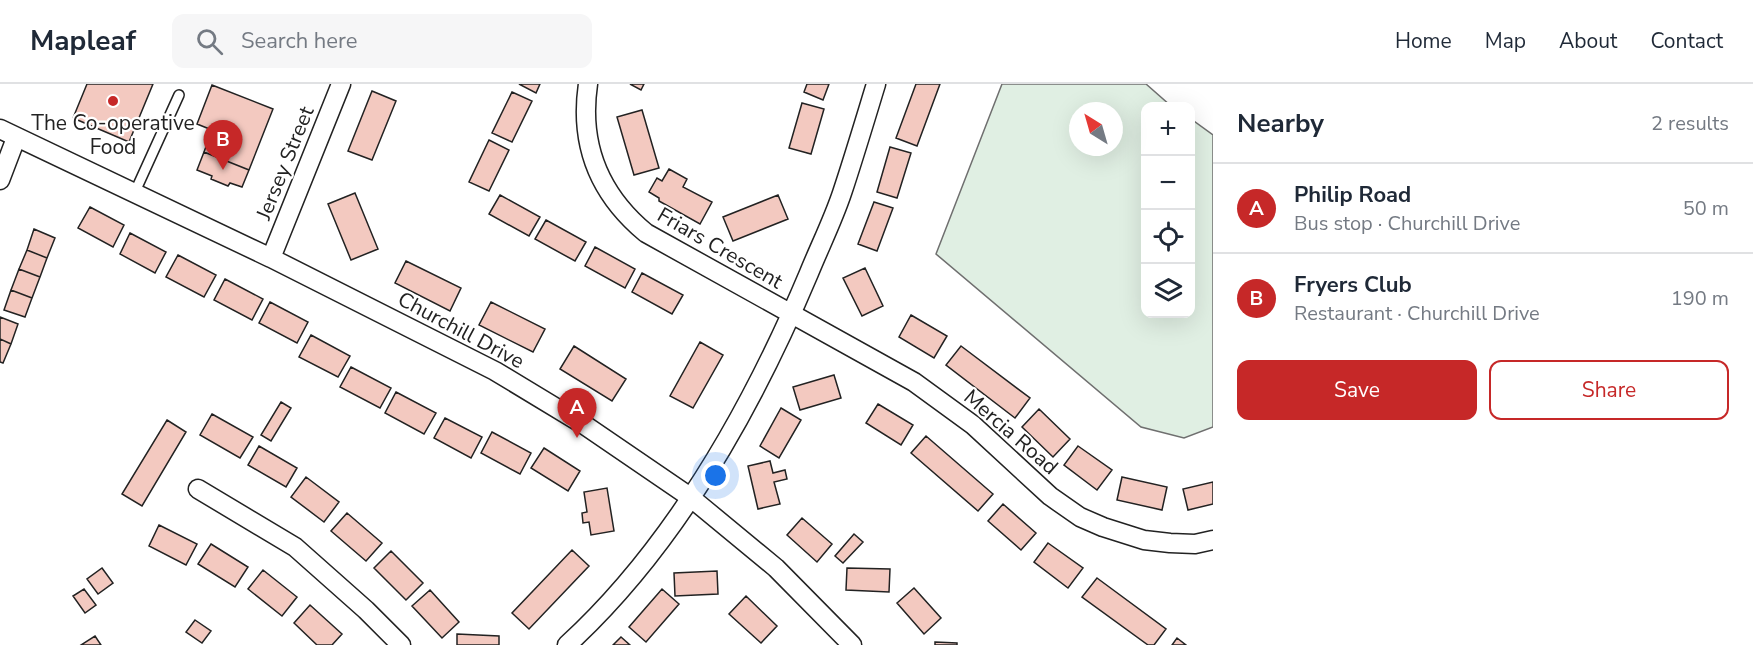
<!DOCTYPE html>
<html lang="en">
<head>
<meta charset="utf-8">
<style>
	body { margin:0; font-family:"Nunito Sans",sans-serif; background:#f6f6f7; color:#1f2937 }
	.controls { position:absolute; right:18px; top:18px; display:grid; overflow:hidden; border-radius:12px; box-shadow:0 6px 24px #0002 }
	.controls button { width:54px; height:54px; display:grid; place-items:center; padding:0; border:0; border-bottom:2px solid #e0e1e3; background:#fff; color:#1f2937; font:30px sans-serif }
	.compass { position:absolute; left:1069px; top:18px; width:54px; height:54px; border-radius:50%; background:#fff; box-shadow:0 6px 24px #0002; rotate:323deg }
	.you { position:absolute; left:716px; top:392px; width:21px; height:21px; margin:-15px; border:4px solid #fff; border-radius:50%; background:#1a73e8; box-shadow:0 0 0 9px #1a73e833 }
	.badge { display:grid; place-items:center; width:39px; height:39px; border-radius:50%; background:#c62828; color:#fff; font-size:20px; font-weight:700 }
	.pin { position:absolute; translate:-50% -50px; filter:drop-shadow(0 2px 3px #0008) }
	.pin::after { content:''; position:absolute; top:32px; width:21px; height:18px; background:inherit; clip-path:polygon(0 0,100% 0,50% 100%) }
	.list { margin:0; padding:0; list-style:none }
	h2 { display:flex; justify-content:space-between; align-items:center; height:78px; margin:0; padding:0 24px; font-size:26px }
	h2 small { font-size:20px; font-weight:400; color:#747a83 }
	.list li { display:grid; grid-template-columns:39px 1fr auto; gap:18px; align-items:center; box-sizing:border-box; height:90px; padding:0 24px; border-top:2px solid #e0e1e3 }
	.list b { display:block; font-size:22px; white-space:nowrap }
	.list p { margin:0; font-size:20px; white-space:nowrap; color:#747a83 }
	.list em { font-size:20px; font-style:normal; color:#747a83 }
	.actions { display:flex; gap:12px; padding:18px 24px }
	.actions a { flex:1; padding:14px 0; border:2px solid #c62828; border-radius:12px; text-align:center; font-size:21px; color:#c62828 }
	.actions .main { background:#c62828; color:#fff }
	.icon { flex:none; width:33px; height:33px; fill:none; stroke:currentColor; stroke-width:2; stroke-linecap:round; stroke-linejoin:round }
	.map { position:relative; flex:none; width:1213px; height:561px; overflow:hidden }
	header { display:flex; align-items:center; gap:36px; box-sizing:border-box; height:84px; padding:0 30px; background:#fff; border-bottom:2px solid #e0e1e3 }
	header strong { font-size:28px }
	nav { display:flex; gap:33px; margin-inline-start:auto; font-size:21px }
	.search { width:420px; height:54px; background:#f6f6f7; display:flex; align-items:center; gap:15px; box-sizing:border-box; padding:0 21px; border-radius:12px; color:#747a83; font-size:22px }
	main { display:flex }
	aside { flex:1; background:#fff }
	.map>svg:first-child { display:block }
	.green { fill:#e0efe3; stroke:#6f6f6f; stroke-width:1.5; fill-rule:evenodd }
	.building { fill:#f3c9c0; stroke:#222; stroke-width:1.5 }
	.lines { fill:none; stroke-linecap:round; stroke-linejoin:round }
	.lane-casing { stroke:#222; stroke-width:12 }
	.street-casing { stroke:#222; stroke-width:21 }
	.lane { stroke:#fff; stroke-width:9 }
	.street { stroke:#fff; stroke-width:18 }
	.poi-dot { fill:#c62828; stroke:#fff; stroke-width:2 }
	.labels { text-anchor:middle; stroke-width:4.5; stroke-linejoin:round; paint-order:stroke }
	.poi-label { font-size:21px; fill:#222; stroke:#fff }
	.street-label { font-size:21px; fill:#222; stroke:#fff }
</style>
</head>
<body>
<header>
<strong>Mapleaf</strong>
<div class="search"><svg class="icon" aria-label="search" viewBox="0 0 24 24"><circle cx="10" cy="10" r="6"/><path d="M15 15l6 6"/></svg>Search here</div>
<nav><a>Home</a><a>Map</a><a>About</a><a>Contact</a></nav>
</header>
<main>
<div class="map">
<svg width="1213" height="561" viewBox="0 0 1213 561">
	<rect width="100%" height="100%" fill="#fff"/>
	<!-- green -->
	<path class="green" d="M 1002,0 L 1146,0 L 1171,22 L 1146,22 L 1146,230 L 1190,230 L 1191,35 L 1213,51 L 1213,343 L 1184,354 L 1141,343 L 936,170 ZM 1078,27 L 1114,27 L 1114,63 L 1078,63 Z"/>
	<!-- building -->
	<path class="building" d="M 87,0 L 153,0 L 129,58 L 73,34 Z
		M 519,0 L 540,0 L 536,9 Z
		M 630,0 L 644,0 L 641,6 Z
		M 807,0 L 829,0 L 823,16 L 804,8 Z
		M 916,0 L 940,0 L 917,62 L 896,54 Z
		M 212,1 L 273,25 L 249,86 L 204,68 L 212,46 L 197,40 Z
		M 372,7 L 396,17 L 372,76 L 348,67 Z
		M 512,8 L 532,17 L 512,58 L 492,49 Z
		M 802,19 L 824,25 L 811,70 L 789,64 Z
		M 642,26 L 659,84 L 634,91 L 617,33 Z
		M 489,56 L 509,66 L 489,107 L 469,98 Z
		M 890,63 L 911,69 L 897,114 L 877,108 Z
		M 204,68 L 249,86 L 242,103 L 230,99 L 228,102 L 211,95 L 212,92 L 197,86 Z
		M 669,85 L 687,95 L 683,103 L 712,118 L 700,140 L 659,117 L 659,114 L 649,108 L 657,94 L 662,97 Z
		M 355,109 L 378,165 L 351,176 L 328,120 Z
		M 500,111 L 540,133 L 529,152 L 489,130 Z
		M 778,111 L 788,135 L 733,157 L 723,133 Z
		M 874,118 L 893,124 L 877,167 L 858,160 Z
		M 90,123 L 124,141 L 113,163 L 78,144 Z
		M 546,136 L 586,158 L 575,177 L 535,155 Z
		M 34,145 L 55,154 L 47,174 L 27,166 Z
		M 130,149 L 166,168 L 155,189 L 120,170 Z
		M 595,163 L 635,185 L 625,204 L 585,182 Z
		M 27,166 L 47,174 L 40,193 L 19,185 Z
		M 178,171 L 216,191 L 204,213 L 166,193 Z
		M 406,177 L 461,204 L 450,227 L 395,199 Z
		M 865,184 L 883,222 L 862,232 L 843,194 Z
		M 19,185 L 40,193 L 32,214 L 11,206 Z
		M 642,189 L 683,211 L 672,230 L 632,208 Z
		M 225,195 L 263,215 L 252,236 L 214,216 Z
		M 11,206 L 32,214 L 25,233 L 4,226 Z
		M 270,218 L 308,238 L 297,259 L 259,239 Z
		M 491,218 L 545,245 L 533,268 L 479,241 Z
		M 911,231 L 947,252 L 934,274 L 899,253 Z
		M 0,233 L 18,240 L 11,260 L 0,255 Z
		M 311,251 L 350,272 L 338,293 L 299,273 Z
		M 0,255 L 11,260 L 3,279 L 0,278 Z
		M 700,258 L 723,271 L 693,324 L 670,312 Z
		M 574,262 L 626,295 L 612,317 L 560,285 Z
		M 961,262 L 1030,314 L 1015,334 L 946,281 Z
		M 351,283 L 391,304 L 380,324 L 340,303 Z
		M 834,291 L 841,314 L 800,326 L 793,303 Z
		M 396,308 L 436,329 L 424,350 L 385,329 Z
		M 281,318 L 291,324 L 271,357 L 261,351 Z
		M 878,320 L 913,341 L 901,361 L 866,339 Z
		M 781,324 L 801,336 L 779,374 L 760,362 Z
		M 1039,325 L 1070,355 L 1053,373 L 1022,343 Z
		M 212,330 L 253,353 L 240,374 L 200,351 Z
		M 445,334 L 482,353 L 471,374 L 434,354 Z
		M 167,336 L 186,348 L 142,422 L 122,410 Z
		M 492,348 L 531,369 L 520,390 L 481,369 Z
		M 926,352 L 993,410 L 978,427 L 911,369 Z
		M 259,362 L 297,384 L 286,403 L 248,381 Z
		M 1078,362 L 1112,386 L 1097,406 L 1064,381 Z
		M 544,364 L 580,387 L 568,407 L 531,384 Z
		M 770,377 L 773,389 L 785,386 L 787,395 L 774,398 L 780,420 L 758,425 L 748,382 Z
		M 306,393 L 339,418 L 324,438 L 291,413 Z
		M 1122,393 L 1167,403 L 1162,426 L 1117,416 Z
		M 1213,398 L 1213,420 L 1188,426 L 1183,405 Z
		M 607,404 L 614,447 L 591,451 L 589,438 L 583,439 L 582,429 L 587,428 L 584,408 Z
		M 1003,420 L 1036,449 L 1021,466 L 988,437 Z
		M 347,429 L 382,459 L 366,477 L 331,447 Z
		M 802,434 L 832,460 L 817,478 L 787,451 Z
		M 159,441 L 197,460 L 186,481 L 149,462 Z
		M 854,450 L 863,458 L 843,479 L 835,472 Z
		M 1048,459 L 1083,484 L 1068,504 L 1034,478 Z
		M 211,460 L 248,483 L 235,503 L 198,480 Z
		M 572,466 L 589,482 L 529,545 L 512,529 Z
		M 391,467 L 423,499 L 406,516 L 374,484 Z
		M 102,484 L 113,499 L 98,510 L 87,495 Z
		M 847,484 L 890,485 L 889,508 L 846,506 Z
		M 263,486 L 297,513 L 282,532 L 248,505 Z
		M 717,487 L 718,510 L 675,512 L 674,489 Z
		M 1097,494 L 1166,545 L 1154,561 L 1148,561 L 1082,513 Z
		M 914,504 L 941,534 L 924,550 L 897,519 Z
		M 84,505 L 96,521 L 85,529 L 73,512 Z
		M 662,505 L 679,520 L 646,558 L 629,543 Z
		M 430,506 L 459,538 L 442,554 L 412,522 Z
		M 746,512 L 777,542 L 761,559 L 729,530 Z
		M 310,521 L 342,550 L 332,561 L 317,561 L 294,539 Z
		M 195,536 L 211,547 L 202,559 L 186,548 Z
		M 457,550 L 499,552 L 499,561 L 457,561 Z
		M 95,552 L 101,561 L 81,561 Z
		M 621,553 L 630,561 L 613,561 Z
		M 1177,554 L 1186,561 L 1172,561 Z
		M 935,558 L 957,559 L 957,561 L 935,561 Z"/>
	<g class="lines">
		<!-- lane casing -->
		<g class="lane-casing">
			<path id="lane" d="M 134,110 L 179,11"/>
		</g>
		<!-- street casing -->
		<g class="street-casing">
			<path id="street" d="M 588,0 C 579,61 599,110 646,149 L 914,298 L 973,341 L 1050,412 L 1080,433 L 1103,443 L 1144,456 L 1170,459 L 1195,460 L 1213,456
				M 0,45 L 271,174 L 495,287 L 586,342 L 690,413 L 776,484 L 852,561
				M 0,96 L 16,54
				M 271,174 L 341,0
				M 198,405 L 295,463 L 366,526 L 401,561
				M 567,561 C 675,462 753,322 809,189 C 820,162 833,136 842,109 C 854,73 865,36 876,0"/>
		</g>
		<!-- lane -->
		<use href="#lane" class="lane"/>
		<!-- street -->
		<use href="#street" class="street"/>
	</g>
	<!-- markers -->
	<circle class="poi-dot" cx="113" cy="17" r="6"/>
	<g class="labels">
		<!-- poi labels -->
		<g class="poi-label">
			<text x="113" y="46">The Co-operative<tspan x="113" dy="24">Food</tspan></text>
		</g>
		<!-- street labels -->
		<g class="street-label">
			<text transform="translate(285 79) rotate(-68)" y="7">Jersey Street</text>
			<text transform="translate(720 164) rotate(30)" y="7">Friars Crescent</text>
			<text transform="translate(461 246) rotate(28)" y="7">Churchill Drive</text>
			<text transform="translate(1011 348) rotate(41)" y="7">Mercia Road</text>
		</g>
	</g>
</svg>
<div class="controls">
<button>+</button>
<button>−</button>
<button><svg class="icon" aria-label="locate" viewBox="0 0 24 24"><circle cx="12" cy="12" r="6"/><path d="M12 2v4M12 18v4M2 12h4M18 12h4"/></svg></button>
<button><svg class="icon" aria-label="layers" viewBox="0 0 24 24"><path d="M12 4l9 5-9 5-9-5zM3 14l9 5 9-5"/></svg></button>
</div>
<svg class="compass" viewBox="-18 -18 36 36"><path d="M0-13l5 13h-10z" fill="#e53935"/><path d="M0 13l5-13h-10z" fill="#747a83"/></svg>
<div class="you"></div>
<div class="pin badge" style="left:577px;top:354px">A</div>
<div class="pin badge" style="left:223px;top:86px">B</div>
</div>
<aside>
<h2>Nearby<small>2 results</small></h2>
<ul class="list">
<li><span class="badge">A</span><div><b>Philip Road</b><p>Bus stop · Churchill Drive</p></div><em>50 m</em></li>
<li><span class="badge">B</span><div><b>Fryers Club</b><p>Restaurant · Churchill Drive</p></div><em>190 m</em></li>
</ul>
<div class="actions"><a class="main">Save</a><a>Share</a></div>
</aside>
</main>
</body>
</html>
